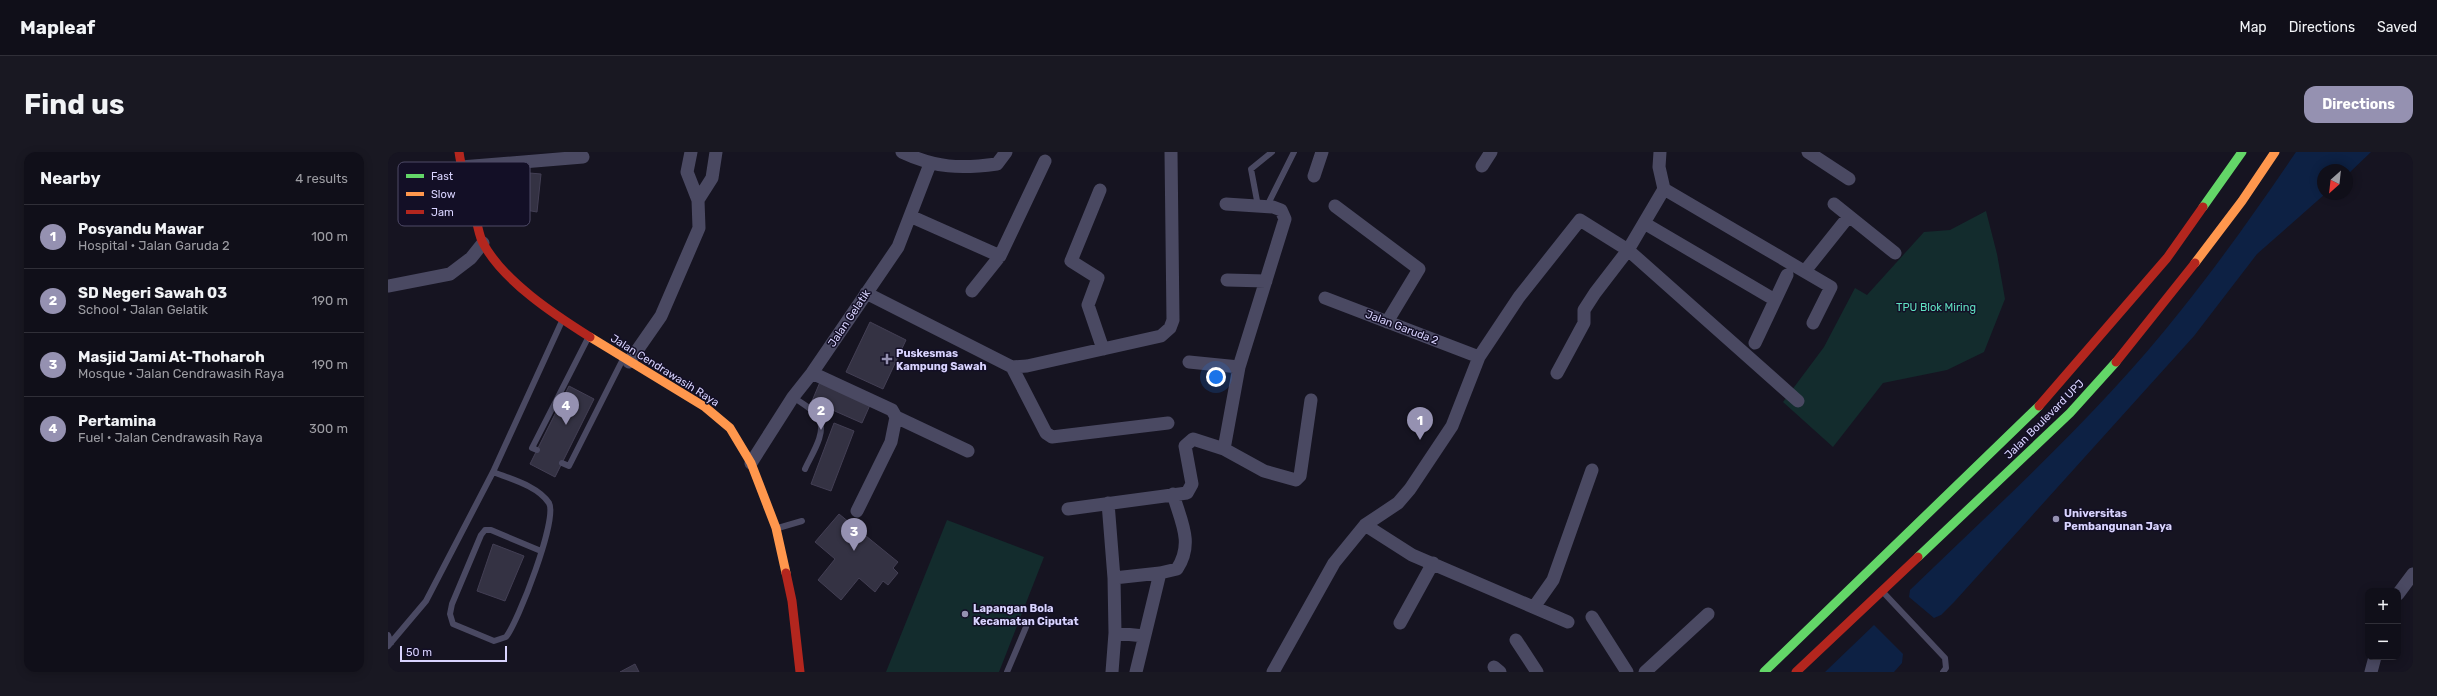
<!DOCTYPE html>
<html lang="en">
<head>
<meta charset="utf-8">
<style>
	body { margin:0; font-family:Rubik,sans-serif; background:#191822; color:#f1f3f6 }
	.controls { position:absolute; right:12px; bottom:12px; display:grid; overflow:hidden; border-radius:8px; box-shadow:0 2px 10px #0003 }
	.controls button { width:36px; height:36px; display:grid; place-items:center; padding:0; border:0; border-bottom:1px solid #302f38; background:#100f19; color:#f1f3f6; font:20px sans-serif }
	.compass { position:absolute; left:1929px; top:12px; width:36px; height:36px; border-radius:50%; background:#100f19; box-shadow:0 2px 10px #0003; rotate:207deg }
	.scale { position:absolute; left:12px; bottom:10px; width:107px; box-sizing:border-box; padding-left:4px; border:2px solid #d9d4ff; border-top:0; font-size:11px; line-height:14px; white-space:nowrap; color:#d9d4ff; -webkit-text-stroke:3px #130f26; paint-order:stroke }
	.you { position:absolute; left:828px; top:225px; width:14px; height:14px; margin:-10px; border:3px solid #fff; border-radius:50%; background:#1a73e8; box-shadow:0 0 0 6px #1a73e833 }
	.badge { display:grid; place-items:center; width:26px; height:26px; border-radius:50%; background:#9591b1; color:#fff; font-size:13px; font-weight:700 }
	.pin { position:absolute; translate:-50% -33px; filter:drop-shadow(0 1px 2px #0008) }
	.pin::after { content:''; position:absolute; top:21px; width:14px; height:12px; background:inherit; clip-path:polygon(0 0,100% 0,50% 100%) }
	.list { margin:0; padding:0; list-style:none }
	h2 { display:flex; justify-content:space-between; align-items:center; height:52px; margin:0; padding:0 16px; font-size:17px }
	h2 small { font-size:13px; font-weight:400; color:#9c9ca2 }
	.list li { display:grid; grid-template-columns:26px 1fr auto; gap:12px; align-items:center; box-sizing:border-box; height:64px; padding:0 16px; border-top:1px solid #302f38 }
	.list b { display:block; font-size:15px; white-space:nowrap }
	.list p { margin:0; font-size:13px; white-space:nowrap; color:#9c9ca2 }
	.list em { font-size:13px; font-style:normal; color:#9c9ca2 }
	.map { position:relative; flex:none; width:2025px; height:520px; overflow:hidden; border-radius:12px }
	header { display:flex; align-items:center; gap:24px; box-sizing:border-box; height:56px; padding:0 20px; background:#100f19; border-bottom:1px solid #302f38 }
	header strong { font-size:19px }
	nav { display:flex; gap:22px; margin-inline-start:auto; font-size:14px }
	.intro { display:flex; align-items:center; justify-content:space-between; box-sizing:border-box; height:96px; padding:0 24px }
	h1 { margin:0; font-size:28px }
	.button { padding:10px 18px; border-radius:12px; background:#9591b1; color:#fff; font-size:14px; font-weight:700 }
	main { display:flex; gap:24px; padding:0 24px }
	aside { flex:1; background:#100f19; border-radius:12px; box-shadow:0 2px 10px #0003 }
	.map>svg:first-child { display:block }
	.green { fill:#132c2d }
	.water { fill:#0d2144 }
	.building { fill:#343243; stroke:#433f54 }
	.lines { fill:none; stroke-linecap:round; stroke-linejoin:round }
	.lane { stroke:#4a4962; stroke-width:6 }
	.street { stroke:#4a4962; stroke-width:13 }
	.fast { stroke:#63d668; stroke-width:9 }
	.slow { stroke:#ff974d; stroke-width:9 }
	.jam { stroke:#b3261e; stroke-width:9 }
	.poi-dot { fill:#9591b1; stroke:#130f26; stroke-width:1.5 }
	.labels { text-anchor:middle; stroke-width:3; stroke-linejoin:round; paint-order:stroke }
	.park-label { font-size:11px; fill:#5fe0c0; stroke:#130f26 }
	.street-label { font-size:11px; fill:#d9d4ff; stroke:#130f26 }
	.poi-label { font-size:11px; font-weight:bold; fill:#d9d4ff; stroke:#130f26; text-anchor:start }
	.key { fill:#130f26; stroke:#4e4a67; stroke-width:1 }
	.key-label { font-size:11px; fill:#d9d4ff }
</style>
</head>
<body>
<header>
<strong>Mapleaf</strong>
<nav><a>Map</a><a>Directions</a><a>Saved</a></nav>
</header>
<div class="intro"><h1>Find us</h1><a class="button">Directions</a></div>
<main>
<aside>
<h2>Nearby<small>4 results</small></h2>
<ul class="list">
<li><span class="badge">1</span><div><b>Posyandu Mawar</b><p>Hospital · Jalan Garuda 2</p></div><em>100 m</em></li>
<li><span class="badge">2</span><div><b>SD Negeri Sawah 03</b><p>School · Jalan Gelatik</p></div><em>190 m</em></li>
<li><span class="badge">3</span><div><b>Masjid Jami At-Thoharoh</b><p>Mosque · Jalan Cendrawasih Raya</p></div><em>190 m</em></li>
<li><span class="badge">4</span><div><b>Pertamina</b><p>Fuel · Jalan Cendrawasih Raya</p></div><em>300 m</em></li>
</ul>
</aside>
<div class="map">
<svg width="2025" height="520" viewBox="0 0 2025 520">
	<rect width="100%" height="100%" fill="#161421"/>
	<!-- green -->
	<path class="green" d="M 1598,59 L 1609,102 L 1617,147 L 1596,200 L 1559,218 L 1495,231 L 1445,295 L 1395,250 L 1436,195 L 1467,136 L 1479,143 L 1536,80 L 1562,78 Z
		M 559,368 L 656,405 L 611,520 L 498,520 Z"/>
	<!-- water -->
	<path class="water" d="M 1908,0 L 1983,0 L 1959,23 L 1959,18 L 1935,18 L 1935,42 L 1937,42 L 1869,102 L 1806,184 L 1567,449 L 1553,463 L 1546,466 L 1521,445 L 1522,438 C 1616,347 1714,259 1794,157 C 1834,107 1872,53 1908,0 Z
		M 1486,473 L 1515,502 L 1514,511 L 1506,520 L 1437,520 Z"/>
	<!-- building -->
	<path class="building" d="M 130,20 L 153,22 L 149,60 L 126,56 Z
		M 482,170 L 518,188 L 495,237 L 458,220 Z
		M 432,230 L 482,253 L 474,271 L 424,249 Z
		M 181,234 L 206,247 L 167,325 L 142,312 Z
		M 446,271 L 466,279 L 443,339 L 423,332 Z
		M 451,362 L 510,410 L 505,416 L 510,421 L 500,433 L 495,429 L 487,440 L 471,426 L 453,448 L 430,428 L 447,407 L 427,390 Z
		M 105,392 L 136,404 L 117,449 L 89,439 Z
		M 247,512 L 251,520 L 232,520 Z"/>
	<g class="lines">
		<!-- lane -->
		<path class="lane" d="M 870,54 L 863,17 L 884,0
			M 879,54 L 906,0
			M 405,245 C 413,251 427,258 431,267 C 439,281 422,305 417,317
			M 149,298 L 144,296 L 200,186
			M 174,311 L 181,314 L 235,207
			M 105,320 C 123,327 150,334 161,351 C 170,367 130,470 118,485 L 106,489 L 65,472 L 62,462 L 64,452 L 93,383 L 97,378 L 103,378 L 153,399
			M 390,376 L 414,369
			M 1494,439 L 1557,506 L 1558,516 L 1555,520
			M 0,483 L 3,491
			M 0,494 L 38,449 L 105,320 L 174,169
			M 619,520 L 638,475"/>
		<!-- street -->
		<path class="street" d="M 514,0 C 548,16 572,17 609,12 L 618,0
			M 1420,0 L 1461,27
			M 1094,14 L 1103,0
			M 73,15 L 195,5
			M 926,24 L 934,0
			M 1276,37 L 1443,135 L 1425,171
			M 712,38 L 683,109 L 710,126 L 700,153 L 715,197
			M 310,48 L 324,26 L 328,0
			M 1446,52 L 1507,101
			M 947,54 L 1031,117 L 999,170
			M 522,64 L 612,104
			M 1256,71 L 1387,148
			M 1417,119 L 1461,64
			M 839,128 L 878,129
			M 0,134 L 62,122 L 83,106 L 95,91
			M 584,139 L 612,104 L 657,9
			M 478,141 L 624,215 L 639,214 L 773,184 L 782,176 L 785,168 L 783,0
			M 937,146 L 1091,205
			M 1367,191 L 1399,123
			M 241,210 L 273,164 L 311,76 L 310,48 L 299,20 L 303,0
			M 801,210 L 851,215
			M 624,215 L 658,281 L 664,285 L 780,271
			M 424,221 L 504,258 L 508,265 L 503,290 L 469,359
			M 1169,221 L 1196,171 L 1196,158 L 1207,141 L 1240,98 L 1276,37 L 1271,15 L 1272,0
			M 508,265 L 580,299
			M 836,297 L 851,215 L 897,67 L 893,58 L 885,55 L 838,52
			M 363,311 L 405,245 L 424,221 L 510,95 L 542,12
			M 720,351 L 726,426 L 727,481 L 724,520
			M 680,357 L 799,341 L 804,332 L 797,294 L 805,287 L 836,297 L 876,319 L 908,328 L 912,324 L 923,248
			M 977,373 L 1024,403 L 1180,470
			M 726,426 L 772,421 L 789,417 C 806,391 793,370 785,342
			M 2010,442 L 2025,422
			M 1146,455 L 1165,428 L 1204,318
			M 1204,465 L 1239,520
			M 1012,471 L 1045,411
			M 727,481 L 756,484
			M 1128,488 L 1149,520
			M 1106,515 L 1112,520
			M 748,520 L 772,421
			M 885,520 L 946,411 L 977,373 L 1010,351 L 1022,337 L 1064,274 L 1091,205 L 1131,145 L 1192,68 L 1240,98 L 1410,249
			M 1257,520 L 1320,462
			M 1983,520 L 1987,505"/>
		<!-- fast -->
		<path class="fast" d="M 1815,55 L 1854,0
			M 1530,405 L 1682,261 L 1728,210
			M 1376,520 L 1651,254"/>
		<!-- slow -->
		<path class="slow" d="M 1807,111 L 1854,49 L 1887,0
			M 202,185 L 317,255 L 342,276 L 363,311 L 388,376 L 398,421"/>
		<!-- jam -->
		<path class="jam" d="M 71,0 C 74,22 81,43 87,65 C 90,73 91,84 95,91 C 115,129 167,163 202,185
			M 1728,210 L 1807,111
			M 1651,254 L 1779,106 L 1815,55
			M 398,421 L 404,449 L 412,520
			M 1408,520 L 1530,405"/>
	</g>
	<!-- markers -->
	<g class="poi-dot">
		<path d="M497 201h4v4h4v4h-4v4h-4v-4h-4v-4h4z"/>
		<circle cx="1668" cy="367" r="4"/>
		<circle cx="577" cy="462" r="4"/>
	</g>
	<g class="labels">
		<!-- park labels -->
		<g class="park-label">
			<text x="1548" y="159">TPU Blok Miring</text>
		</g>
		<!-- street labels -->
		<g class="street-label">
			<text transform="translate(461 166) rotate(-56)" y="4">Jalan Gelatik</text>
			<text transform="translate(1014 175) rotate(21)" y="4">Jalan Garuda 2</text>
			<text transform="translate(277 218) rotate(32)" y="4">Jalan Cendrawasih Raya</text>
			<text transform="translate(1656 267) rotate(-45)" y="4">Jalan Boulevard UPJ</text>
		</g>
		<!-- poi labels -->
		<g class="poi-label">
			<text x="508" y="205">Puskesmas<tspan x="508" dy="13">Kampung Sawah</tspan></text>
			<text x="1676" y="365">Universitas<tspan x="1676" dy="13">Pembangunan Jaya</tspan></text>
			<text x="585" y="460">Lapangan Bola<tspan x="585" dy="13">Kecamatan Ciputat</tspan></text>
		</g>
	</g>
	<!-- legend -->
	<rect x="10" y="10" width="132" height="64" rx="6" class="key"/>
	<rect x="18" y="22" width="18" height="4" fill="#63d668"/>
	<rect x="18" y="40" width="18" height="4" fill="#ff974d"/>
	<rect x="18" y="58" width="18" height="4" fill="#b3261e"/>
	<g class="key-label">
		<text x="43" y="28">Fast</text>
		<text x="43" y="46">Slow</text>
		<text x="43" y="64">Jam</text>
	</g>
</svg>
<div class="controls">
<button>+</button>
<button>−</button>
</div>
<svg class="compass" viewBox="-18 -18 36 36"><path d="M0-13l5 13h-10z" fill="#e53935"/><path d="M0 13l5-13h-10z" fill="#9c9ca2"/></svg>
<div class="scale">50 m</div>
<div class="you"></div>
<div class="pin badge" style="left:1032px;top:288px">1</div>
<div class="pin badge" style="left:433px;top:278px">2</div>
<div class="pin badge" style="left:466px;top:399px">3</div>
<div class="pin badge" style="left:178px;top:273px">4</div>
</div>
</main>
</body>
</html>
